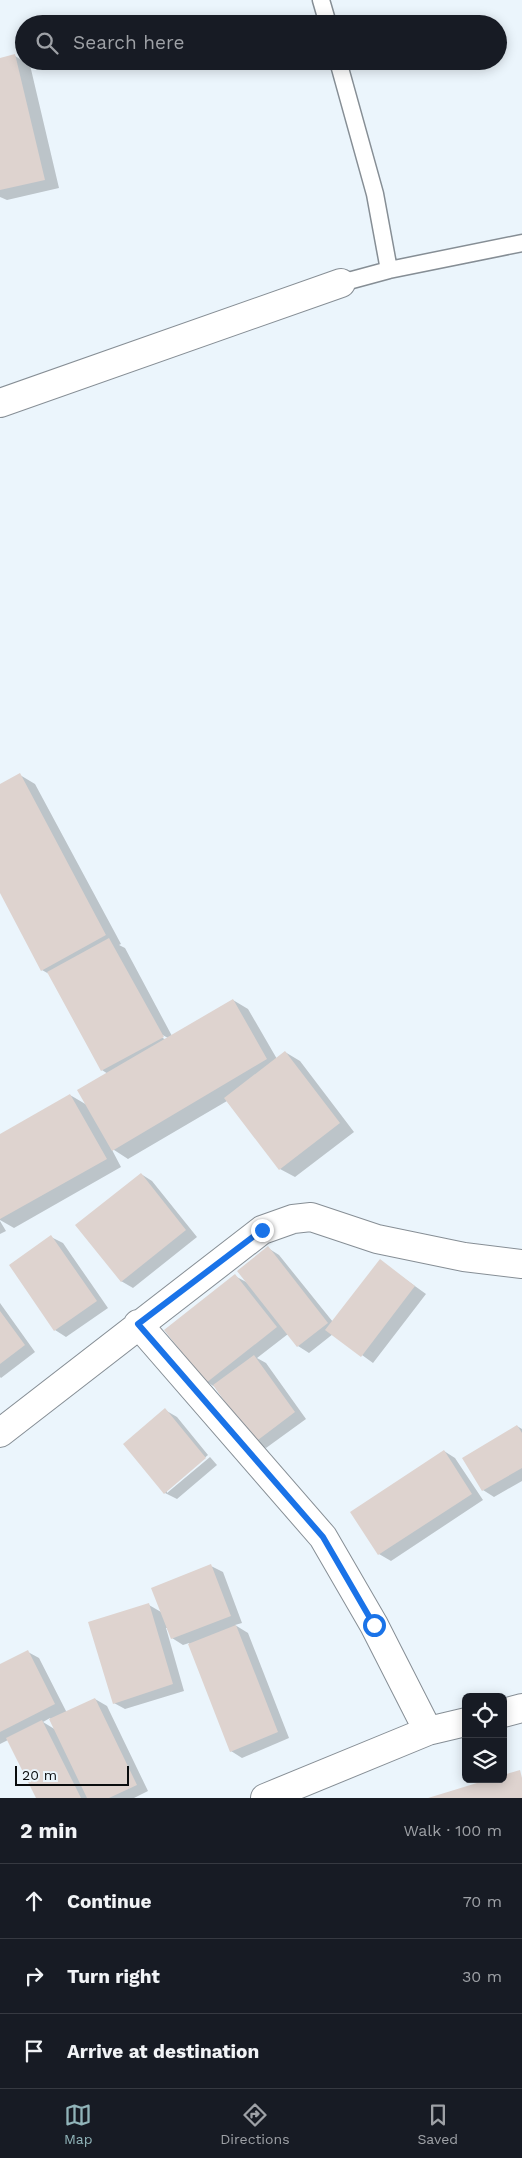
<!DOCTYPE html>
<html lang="en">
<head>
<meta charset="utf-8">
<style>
	body { margin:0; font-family:"Work Sans",sans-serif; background:#20242c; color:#f1f3f6 }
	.controls { position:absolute; right:15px; bottom:15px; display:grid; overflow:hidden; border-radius:8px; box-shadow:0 2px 12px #0003 }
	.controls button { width:45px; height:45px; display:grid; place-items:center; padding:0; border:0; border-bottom:1px solid #363941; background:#171b24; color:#f1f3f6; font:25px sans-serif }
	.scale { position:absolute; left:15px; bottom:12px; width:114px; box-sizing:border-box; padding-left:5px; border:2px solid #090c0e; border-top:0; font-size:14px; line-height:18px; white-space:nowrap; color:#090c0e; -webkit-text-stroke:4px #ebf5fc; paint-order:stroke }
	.stop { position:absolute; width:15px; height:15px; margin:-11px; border:4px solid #1a73e8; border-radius:50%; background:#fff }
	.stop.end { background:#1a73e8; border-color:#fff; box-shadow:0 1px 5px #0008 }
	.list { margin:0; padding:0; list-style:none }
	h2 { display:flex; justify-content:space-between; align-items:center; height:65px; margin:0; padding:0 20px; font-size:21px }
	h2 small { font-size:16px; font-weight:400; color:#9ea1a6 }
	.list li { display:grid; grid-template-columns:32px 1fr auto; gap:15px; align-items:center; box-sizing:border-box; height:75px; padding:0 20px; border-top:1px solid #363941 }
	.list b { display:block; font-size:19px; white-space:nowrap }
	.list em { font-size:16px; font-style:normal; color:#9ea1a6 }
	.icon { flex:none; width:28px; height:28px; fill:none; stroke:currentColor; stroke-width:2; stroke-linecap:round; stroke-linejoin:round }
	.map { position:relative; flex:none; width:522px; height:1798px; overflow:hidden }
	.search { position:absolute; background:#171b24; box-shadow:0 2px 12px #0003; left:15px; right:15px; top:15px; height:55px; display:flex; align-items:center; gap:12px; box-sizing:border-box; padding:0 18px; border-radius:28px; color:#9ea1a6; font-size:19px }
	.sheet { height:290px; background:#171b24 }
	nav { display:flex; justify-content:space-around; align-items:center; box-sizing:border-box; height:70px; border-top:1px solid #363941; background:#171b24; font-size:14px; color:#9ea1a6 }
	nav a { display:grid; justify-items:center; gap:2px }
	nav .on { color:#91b4b9 }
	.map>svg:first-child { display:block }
	.shadow { fill:#0003; fill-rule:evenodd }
	.building { fill:#ded3cf }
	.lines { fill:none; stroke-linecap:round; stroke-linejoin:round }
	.service-casing { stroke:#868e95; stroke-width:19 }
	.minor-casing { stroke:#868e95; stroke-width:30 }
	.service { stroke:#fff; stroke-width:16 }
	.minor { stroke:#fff; stroke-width:28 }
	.route { stroke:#1a73e8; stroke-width:6 }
</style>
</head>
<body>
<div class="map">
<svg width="522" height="1798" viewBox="0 0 522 1798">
	<rect width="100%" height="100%" fill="#ebf5fc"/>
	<!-- shadow -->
	<path class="shadow" d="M 15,56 L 30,65 L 59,188 L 7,200 L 0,197 L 0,59 Z
		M 20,775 L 35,784 L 121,944 L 119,945 L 125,948 L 172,1036 L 233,1000 L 248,1009 L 277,1059 L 285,1052 L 300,1061 L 354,1132 L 295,1177 L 280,1169 L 227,1101 L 128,1159 L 111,1148 L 121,1167 L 14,1228 L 0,1220 L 0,1135 L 70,1095 L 87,1105 L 108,1074 L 102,1070 L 49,974 L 42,970 L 0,890 L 0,785 ZM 159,1033 L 168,1038 L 166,1040 L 158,1035 Z
		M 141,1174 L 152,1181 L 197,1237 L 133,1288 L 121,1281 Z
		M 0,1221 L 6,1231 L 0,1234 Z
		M 51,1237 L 63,1243 L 108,1308 L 66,1337 L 55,1330 L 10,1265 Z
		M 268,1248 L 279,1255 L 333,1322 L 380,1261 L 426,1294 L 373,1363 L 333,1334 L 309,1353 L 298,1346 L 288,1334 L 257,1358 L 266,1363 L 306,1419 L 266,1448 L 255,1442 L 215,1387 L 207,1382 L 165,1330 L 235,1276 L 248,1283 Z
		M 0,1303 L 35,1352 L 1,1378 L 0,1377 Z
		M 165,1410 L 177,1417 L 208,1455 L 167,1490 L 167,1493 L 210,1457 L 217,1465 L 177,1499 L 165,1493 Z
		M 517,1426 L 522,1429 L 522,1481 L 494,1497 L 483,1490 Z
		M 444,1451 L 455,1458 L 483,1500 L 391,1561 L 379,1554 L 352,1513 Z
		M 211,1566 L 223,1572 L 242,1623 L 235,1625 L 248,1633 L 289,1738 L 242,1758 L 231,1751 L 189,1643 L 183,1645 L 172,1638 L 167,1628 L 166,1628 L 184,1691 L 125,1709 L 114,1703 L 149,1605 L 161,1612 Z
		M 28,1652 L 39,1658 L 67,1713 L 95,1699 L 107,1706 L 148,1791 L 134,1798 L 37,1798 L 8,1740 L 0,1744 L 0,1666 ZM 50,1718 L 56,1730 L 43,1722 Z"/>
	<!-- building -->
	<path class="building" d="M 15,54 L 45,180 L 0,190 L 0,58 Z
		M 20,773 L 106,935 L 41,971 L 0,893 L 0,784 Z
		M 109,938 L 164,1037 L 101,1071 L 47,972 Z
		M 233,999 L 267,1059 L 112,1151 L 77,1090 Z
		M 285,1051 L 340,1123 L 279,1170 L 224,1098 Z
		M 70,1094 L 107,1159 L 0,1219 L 0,1134 Z
		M 141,1173 L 186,1230 L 121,1282 L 75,1225 Z
		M 51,1235 L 97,1301 L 54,1331 L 9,1265 Z
		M 268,1246 L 328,1323 L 297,1347 L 237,1271 Z
		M 380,1259 L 415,1286 L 361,1357 L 325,1330 Z
		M 235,1274 L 277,1327 L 206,1383 L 164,1330 Z
		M 0,1311 L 25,1345 L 0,1364 Z
		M 254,1355 L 295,1412 L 254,1443 L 213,1385 Z
		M 165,1408 L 206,1458 L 164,1494 L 123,1444 Z
		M 517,1425 L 522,1433 L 522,1468 L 482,1491 L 462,1458 Z
		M 444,1450 L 472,1494 L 378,1555 L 350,1512 Z
		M 211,1564 L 231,1616 L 171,1639 L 151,1588 Z
		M 149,1603 L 173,1684 L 113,1704 L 88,1622 Z
		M 236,1625 L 278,1732 L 230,1752 L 188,1644 Z
		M 28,1650 L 55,1704 L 0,1732 L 0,1664 Z
		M 95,1698 L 137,1785 L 109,1798 L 87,1798 L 49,1719 Z
		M 42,1720 L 81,1798 L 36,1798 L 6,1738 Z
		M 520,1770 L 522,1778 L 522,1798 L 428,1798 L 490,1779 L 503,1779 L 503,1775 Z"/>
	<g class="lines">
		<!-- service casing -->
		<g class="service-casing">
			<path id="service" d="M 321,0 L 328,24
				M 338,61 L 375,194 L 389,270 L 341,283
				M 389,270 L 522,243"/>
		</g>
		<!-- minor casing -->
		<g class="minor-casing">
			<path id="minor" d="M 0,403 L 341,283
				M 138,1324 L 323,1537 L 374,1625 L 428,1731
				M 0,1433 L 262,1230 L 293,1219 L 311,1217 L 377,1239 L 464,1257 L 522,1264
				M 503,1713 L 522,1708
				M 265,1798 L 428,1731 L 466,1722"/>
		</g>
		<!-- service -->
		<use href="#service" class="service"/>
		<!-- minor -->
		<use href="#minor" class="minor"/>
	</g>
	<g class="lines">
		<!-- route -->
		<path class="route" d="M 262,1230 L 138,1324 L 323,1537 L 374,1625"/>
	</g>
</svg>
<div class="controls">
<button><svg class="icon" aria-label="locate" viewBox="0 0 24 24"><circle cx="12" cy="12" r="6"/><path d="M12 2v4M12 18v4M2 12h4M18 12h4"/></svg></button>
<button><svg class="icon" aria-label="layers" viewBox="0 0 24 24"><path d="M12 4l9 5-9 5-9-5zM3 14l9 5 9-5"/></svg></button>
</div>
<div class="scale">20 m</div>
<div class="stop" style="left:374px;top:1625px"></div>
<div class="stop end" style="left:262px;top:1230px"></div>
<div class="search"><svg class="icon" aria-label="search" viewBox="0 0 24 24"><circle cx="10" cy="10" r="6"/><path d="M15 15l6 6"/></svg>Search here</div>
</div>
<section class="sheet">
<h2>2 min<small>Walk · 100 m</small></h2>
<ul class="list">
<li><svg class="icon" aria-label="ahead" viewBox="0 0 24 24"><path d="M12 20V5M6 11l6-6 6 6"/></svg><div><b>Continue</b></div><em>70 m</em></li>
<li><svg class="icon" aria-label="right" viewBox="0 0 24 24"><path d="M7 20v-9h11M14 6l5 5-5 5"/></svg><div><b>Turn right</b></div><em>30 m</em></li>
<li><svg class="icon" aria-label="arrive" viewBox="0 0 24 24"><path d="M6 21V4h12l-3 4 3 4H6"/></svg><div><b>Arrive at destination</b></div></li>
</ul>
</section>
<nav>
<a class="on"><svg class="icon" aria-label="map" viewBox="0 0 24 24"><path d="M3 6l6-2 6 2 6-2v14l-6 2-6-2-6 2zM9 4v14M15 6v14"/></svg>Map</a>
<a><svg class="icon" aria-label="directions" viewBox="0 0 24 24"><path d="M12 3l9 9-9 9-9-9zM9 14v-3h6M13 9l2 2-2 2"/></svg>Directions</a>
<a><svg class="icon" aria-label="saved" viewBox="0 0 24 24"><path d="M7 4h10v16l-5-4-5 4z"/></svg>Saved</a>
</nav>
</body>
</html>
